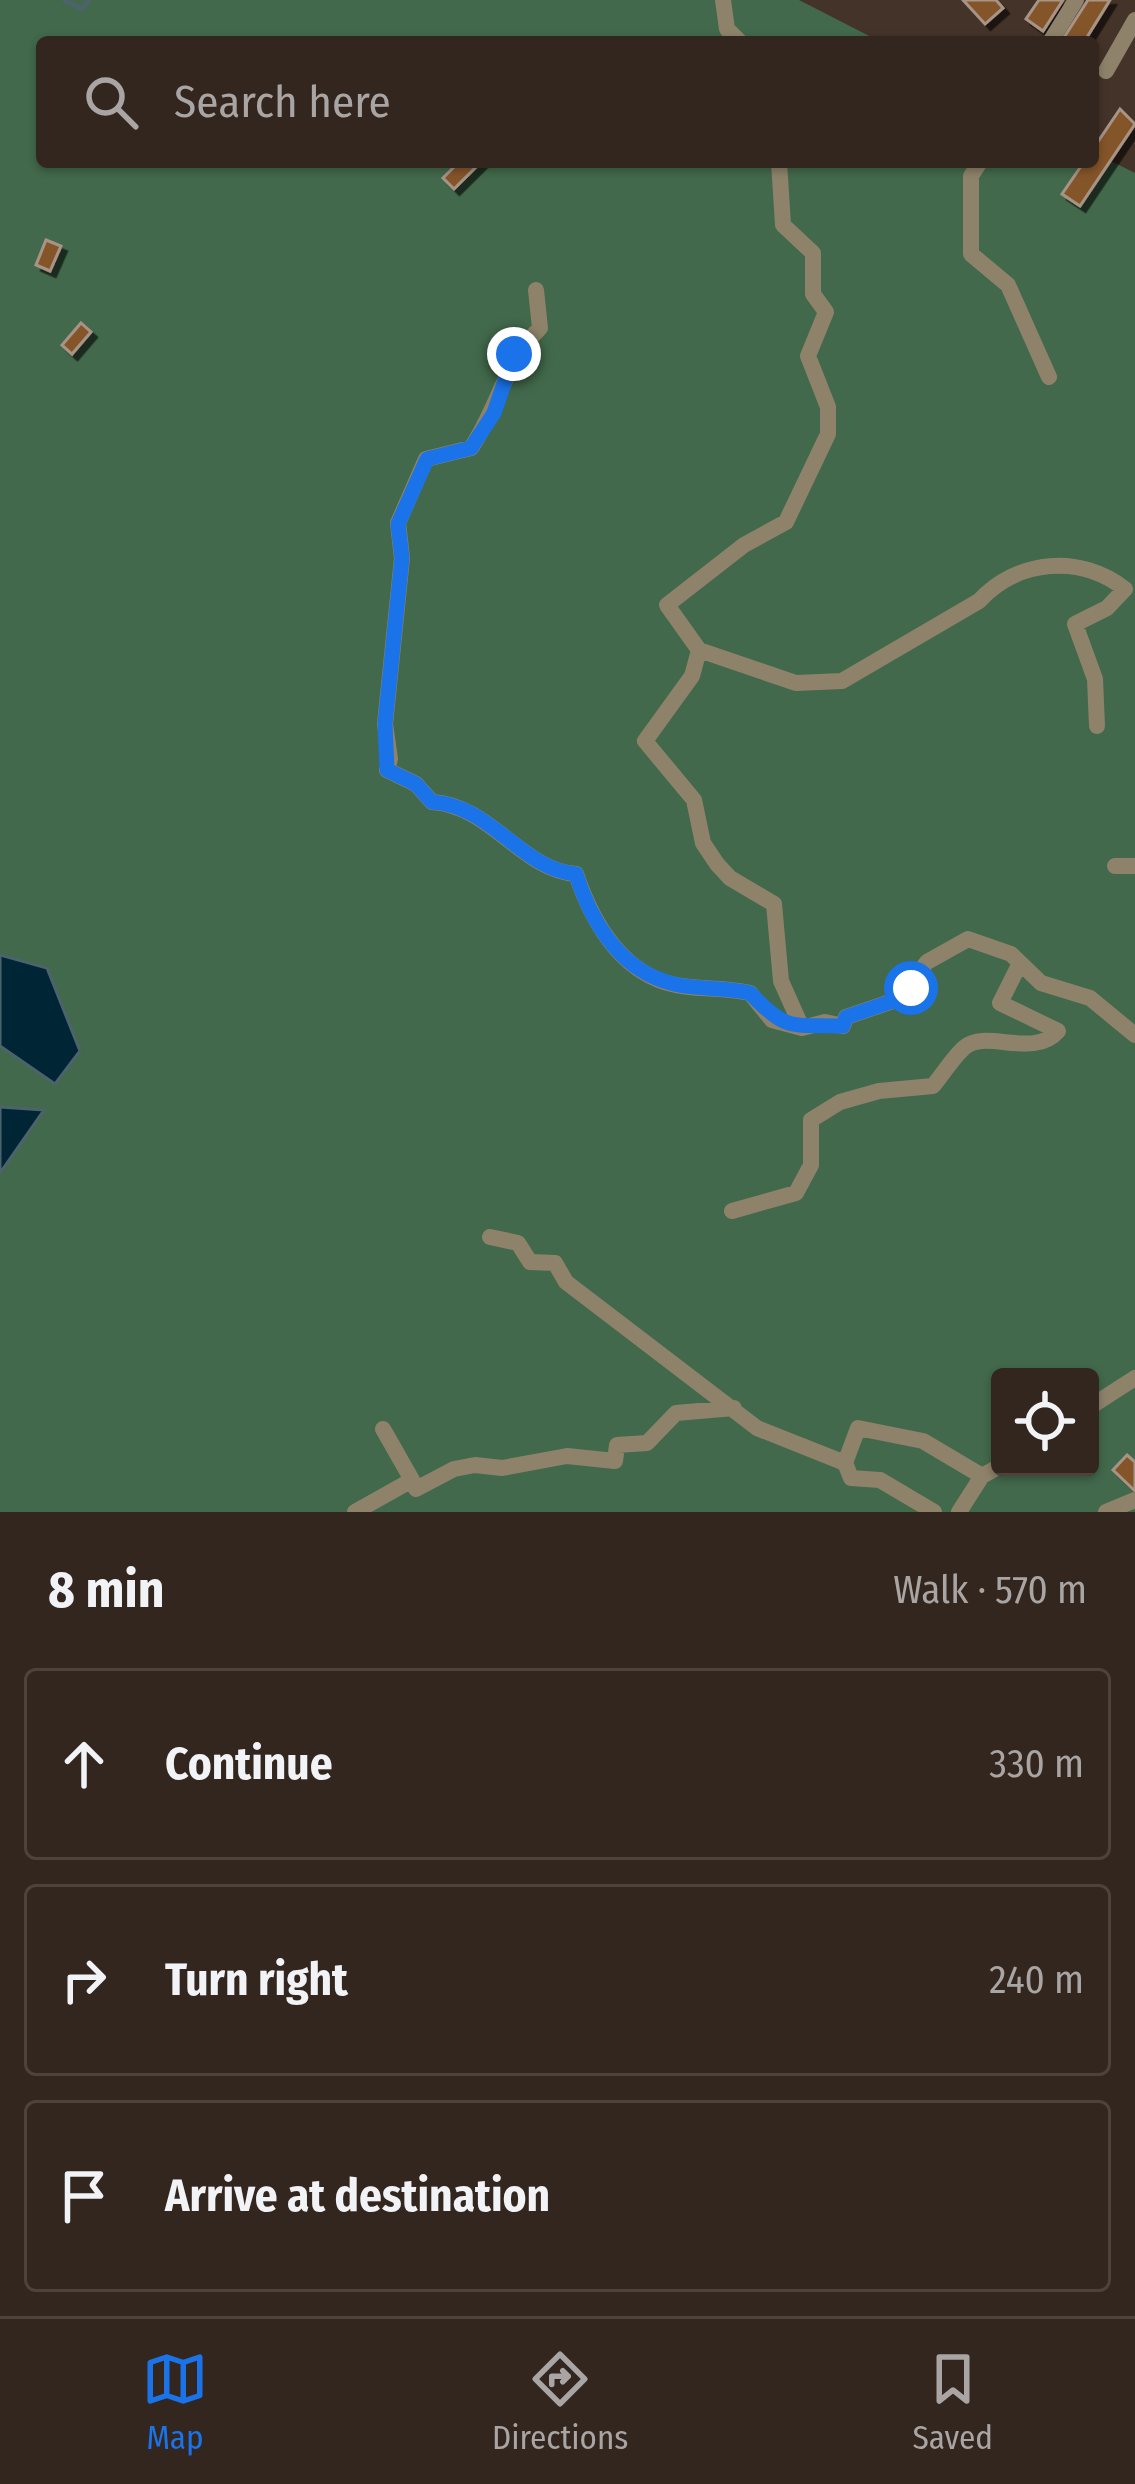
<!DOCTYPE html>
<html lang="en">
<head>
<meta charset="utf-8">
<style>
	body { margin:0; font-family:"Fira Sans Condensed",sans-serif; background:#3e322b; color:#f1f3f6 }
	.controls { position:absolute; right:36px; bottom:36px; display:grid; overflow:hidden; border-radius:12px; box-shadow:0 3px 9px #0004 }
	.controls button { width:108px; height:108px; display:grid; place-items:center; padding:0; border:0; border-bottom:3px solid #4e433c; background:#33261e; color:#f1f3f6; font:60px sans-serif }
	.stop { position:absolute; width:36px; height:36px; margin:-27px; border:9px solid #1a73e8; border-radius:50%; background:#fff }
	.stop.end { background:#1a73e8; border-color:#fff; box-shadow:0 3px 12px #0008 }
	.list { margin:0; padding:0; list-style:none }
	h2 { display:flex; justify-content:space-between; align-items:center; height:156px; margin:0; padding:0 48px; font-size:51px }
	h2 small { font-size:39px; font-weight:400; color:#a9a5a4 }
	.list li { display:grid; grid-template-columns:78px 1fr auto; gap:36px; align-items:center; box-sizing:border-box; height:192px; margin:0 24px 24px; padding:0 24px; border:3px solid #4e433c; border-radius:12px }
	.list b { display:block; font-size:45px; white-space:nowrap }
	.list em { font-size:39px; font-style:normal; color:#a9a5a4 }
	.icon { flex:none; width:66px; height:66px; fill:none; stroke:currentColor; stroke-width:2; stroke-linecap:round; stroke-linejoin:round }
	.map { position:relative; flex:none; width:1135px; height:1512px; overflow:hidden }
	.search { position:absolute; background:#33261e; box-shadow:0 3px 9px #0004; left:36px; right:36px; top:36px; height:132px; display:flex; align-items:center; gap:30px; box-sizing:border-box; padding:0 42px; border-radius:12px; color:#a9a5a4; font-size:45px }
	.sheet { height:804px; background:#33261e }
	nav { display:flex; justify-content:space-around; align-items:center; box-sizing:border-box; height:168px; border-top:3px solid #4e433c; background:#33261e; font-size:33px; color:#a9a5a4 }
	nav a { display:grid; justify-items:center; gap:6px }
	nav .on { color:#1a73e8 }
	.map>svg:first-child { display:block }
	.green { fill:#42694b; fill-rule:evenodd }
	.water { fill:#002636; stroke:#4c636c; stroke-width:3 }
	.lines { fill:none; stroke-linecap:round; stroke-linejoin:round }
	.stream { stroke:#4c636c; stroke-width:4.5 }
	.building { fill:#85542c; stroke:#a89486; stroke-width:3; filter:url(#shadow) }
	.minor { stroke:#8e836a; stroke-width:16 }
	.route { stroke:#1a73e8; stroke-width:15 }
</style>
</head>
<body>
<div class="map">
<svg width="1135" height="1512" viewBox="0 0 1135 1512">
	<defs>
		<filter id="shadow"><feDropShadow dx="5.5" dy="5.5" stdDeviation="0" flood-color="#0009"/></filter>
	</defs>
	<rect width="100%" height="100%" fill="#443328"/>
	<!-- green -->
	<path class="green" d="M 0,0 L 799,0 L 881,42 L 42,42 L 42,162 L 1093,162 L 1093,152 L 1135,173 L 1135,1512 L 0,1512 ZM 1000,1377 L 1090,1377 L 1090,1467 L 1000,1467 Z"/>
	<!-- water -->
	<path class="water" d="M 0,955 L 47,968 L 80,1051 L 55,1084 L 0,1046 Z
		M 0,1107 L 44,1110 L 0,1173 Z"/>
	<g class="lines">
		<!-- stream -->
		<path class="stream" d="M 64,0 L 82,9 L 89,0"/>
	</g>
	<!-- building -->
	<path class="building" d="M 963,0 L 996,0 L 1003,8 L 985,24 Z
		M 1039,0 L 1063,0 L 1043,31 L 1026,19 Z
		M 1088,0 L 1110,0 L 1084,42 L 1061,42 Z
		M 1120,109 L 1135,124 L 1080,206 L 1062,194 L 1084,162 L 1093,162 L 1093,149 Z
		M 459,162 L 480,163 L 454,189 L 443,178 Z
		M 46,240 L 61,246 L 50,271 L 36,265 Z
		M 81,323 L 91,332 L 72,354 L 62,345 Z
		M 1127,1455 L 1135,1462 L 1135,1491 L 1113,1470 Z"/>
	<g class="lines">
		<!-- minor -->
		<path class="minor" d="M 723,0 L 727,29 L 740,42
			M 1050,42 L 1076,0
			M 1106,71 L 1135,20
			M 779,162 L 783,225 L 813,253 L 813,294 L 826,312 L 808,356 L 828,407 L 828,434 L 786,522 L 744,545 L 667,605 L 699,650 L 692,676 L 645,741 L 694,800 L 703,843 L 717,864 L 730,878 L 774,904 L 781,981 L 802,1028 L 825,1022 L 843,1026 L 846,1017 L 899,999 L 927,962 L 968,939 L 1011,954 L 1041,983 L 1090,998 L 1135,1035
			M 980,162 L 971,176 L 971,254 L 1008,285 L 1049,377
			M 536,290 L 540,328 C 505,362 498,408 471,448 L 426,459 L 398,523 L 402,558 L 385,724 L 390,759 L 387,770 L 416,784 L 432,802 C 490,805 523,871 576,874 C 591,918 617,966 664,982 C 692,991 722,986 750,993 L 772,1020 L 802,1028
			M 699,650 L 796,683 L 842,681 L 979,601 C 1018,559 1080,554 1125,589 L 1107,608 L 1075,624 L 1095,679 L 1097,726
			M 1115,866 L 1135,866
			M 732,1211 L 796,1193 L 811,1165 L 811,1120 L 840,1102 L 879,1091 L 933,1086 C 943,1074 954,1056 965,1047 C 986,1029 1034,1059 1058,1031 L 1000,1003 L 1020,963
			M 490,1237 L 518,1243 L 530,1262 L 555,1263 L 566,1282 L 757,1428 L 845,1463 L 858,1428 L 923,1441 L 982,1476 L 1000,1466
			M 1090,1407 L 1135,1378
			M 845,1463 L 851,1478 L 880,1480 L 934,1512
			M 412,1480 L 416,1489 L 454,1469 L 475,1465 L 502,1468 L 567,1456 L 615,1461 L 617,1445 L 647,1443 L 676,1413 L 734,1408
			M 355,1512 L 412,1480 L 383,1429
			M 959,1512 L 982,1476
			M 1106,1512 L 1135,1500"/>
	</g>
	<g class="lines">
		<!-- route -->
		<path class="route" d="M 514,354 L 494,413 L 471,448 L 427,459 L 398,524 L 402,558 L 385,724 L 387,770 L 416,784 L 432,802 C 491,805 522,870 576,874 C 590,918 617,966 664,981 C 692,991 722,986 750,993 C 788,1033 791,1024 843,1026 L 846,1017 L 899,999 L 911,988"/>
	</g>
</svg>
<div class="controls">
<button><svg class="icon" aria-label="locate" viewBox="0 0 24 24"><circle cx="12" cy="12" r="6"/><path d="M12 2v4M12 18v4M2 12h4M18 12h4"/></svg></button>
</div>
<div class="stop" style="left:911px;top:988px"></div>
<div class="stop end" style="left:514px;top:354px"></div>
<div class="search"><svg class="icon" aria-label="search" viewBox="0 0 24 24"><circle cx="10" cy="10" r="6"/><path d="M15 15l6 6"/></svg>Search here</div>
</div>
<section class="sheet">
<h2>8 min<small>Walk · 570 m</small></h2>
<ul class="list">
<li><svg class="icon" aria-label="ahead" viewBox="0 0 24 24"><path d="M12 20V5M6 11l6-6 6 6"/></svg><div><b>Continue</b></div><em>330 m</em></li>
<li><svg class="icon" aria-label="right" viewBox="0 0 24 24"><path d="M7 20v-9h11M14 6l5 5-5 5"/></svg><div><b>Turn right</b></div><em>240 m</em></li>
<li><svg class="icon" aria-label="arrive" viewBox="0 0 24 24"><path d="M6 21V4h12l-3 4 3 4H6"/></svg><div><b>Arrive at destination</b></div></li>
</ul>
</section>
<nav>
<a class="on"><svg class="icon" aria-label="map" viewBox="0 0 24 24"><path d="M3 6l6-2 6 2 6-2v14l-6 2-6-2-6 2zM9 4v14M15 6v14"/></svg>Map</a>
<a><svg class="icon" aria-label="directions" viewBox="0 0 24 24"><path d="M12 3l9 9-9 9-9-9zM9 14v-3h6M13 9l2 2-2 2"/></svg>Directions</a>
<a><svg class="icon" aria-label="saved" viewBox="0 0 24 24"><path d="M7 4h10v16l-5-4-5 4z"/></svg>Saved</a>
</nav>
</body>
</html>
